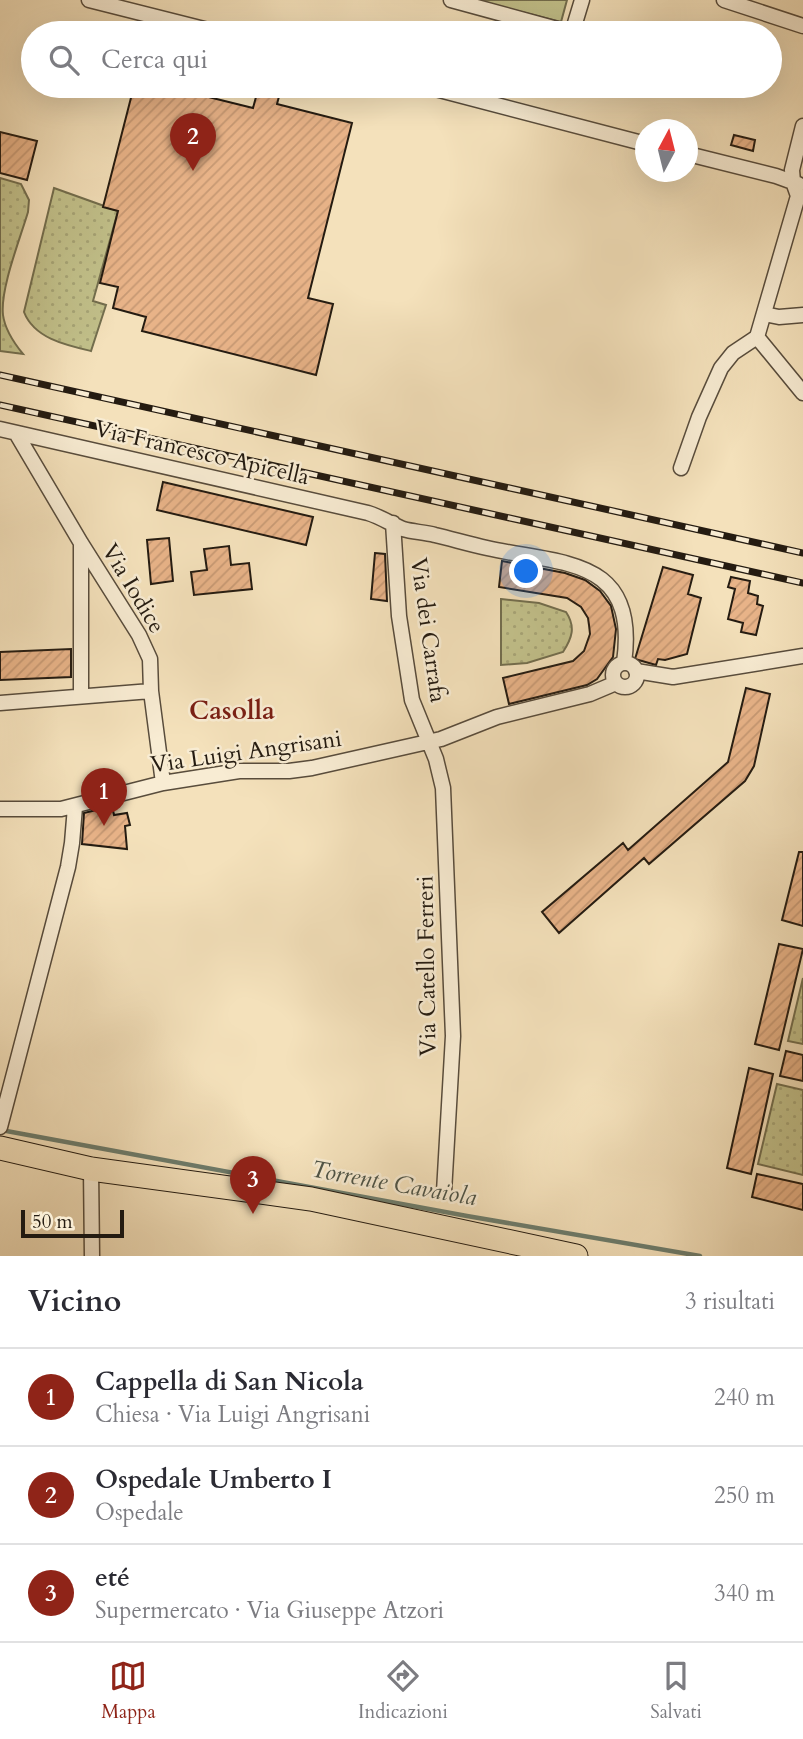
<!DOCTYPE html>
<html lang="it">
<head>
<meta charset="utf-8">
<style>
	body { margin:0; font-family:Cardo,serif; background:#f2f2f3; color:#2b2b33 }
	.compass { position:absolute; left:635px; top:119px; width:63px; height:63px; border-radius:50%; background:#fff; box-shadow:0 7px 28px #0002; rotate:7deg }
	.scale { position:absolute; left:21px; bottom:18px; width:103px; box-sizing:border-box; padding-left:7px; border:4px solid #241b11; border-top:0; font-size:19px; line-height:24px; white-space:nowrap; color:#241b11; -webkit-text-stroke:5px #f8ecd3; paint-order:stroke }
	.you { position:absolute; left:527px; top:572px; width:24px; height:24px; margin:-18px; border:5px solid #fff; border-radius:50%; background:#1a73e8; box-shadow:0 0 0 10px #1a73e833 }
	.badge { display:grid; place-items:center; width:46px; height:46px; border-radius:50%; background:#8f2418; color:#fff; font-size:23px; font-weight:700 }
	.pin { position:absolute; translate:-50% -58px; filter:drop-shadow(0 2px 4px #0008) }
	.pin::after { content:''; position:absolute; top:37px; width:24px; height:21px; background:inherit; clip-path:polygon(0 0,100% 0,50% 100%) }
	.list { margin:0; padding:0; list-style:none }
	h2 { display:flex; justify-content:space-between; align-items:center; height:91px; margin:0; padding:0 28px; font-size:30px }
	h2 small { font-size:23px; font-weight:400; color:#7c7c81 }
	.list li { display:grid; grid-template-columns:46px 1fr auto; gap:21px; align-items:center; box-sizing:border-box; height:98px; padding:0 28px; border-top:2px solid #e1e1e2 }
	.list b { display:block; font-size:26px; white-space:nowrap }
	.list p { margin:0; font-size:23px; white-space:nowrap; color:#7c7c81 }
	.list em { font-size:23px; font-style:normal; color:#7c7c81 }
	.icon { flex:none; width:38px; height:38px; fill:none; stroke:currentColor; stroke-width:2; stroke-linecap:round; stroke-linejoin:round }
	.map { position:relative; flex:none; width:803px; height:1256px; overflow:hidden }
	.search { position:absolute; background:#fff; box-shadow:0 7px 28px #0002; left:21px; right:21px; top:21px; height:77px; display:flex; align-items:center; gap:18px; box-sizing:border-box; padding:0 24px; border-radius:38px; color:#7c7c81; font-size:26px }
	.sheet { height:385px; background:#fff }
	nav { display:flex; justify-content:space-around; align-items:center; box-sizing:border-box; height:98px; border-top:2px solid #e1e1e2; background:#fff; font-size:19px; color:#7c7c81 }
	nav a { display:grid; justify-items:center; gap:4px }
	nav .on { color:#8f2418 }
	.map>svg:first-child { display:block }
	.grass { fill:#c2c18b; stroke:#736e4e; stroke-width:2 }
	.park { fill:url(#park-dots); stroke:#736e4e; stroke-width:2 }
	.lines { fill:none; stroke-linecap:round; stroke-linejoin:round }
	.stream { stroke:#6d7d6d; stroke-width:4.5 }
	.building { fill:url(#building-hatch); stroke:#241b11; stroke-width:2 }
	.street-casing { stroke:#584c3c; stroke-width:17 }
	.primary-casing { stroke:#241b11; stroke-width:25 }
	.street { stroke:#f8ecd3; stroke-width:14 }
	.primary { stroke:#f4e1bb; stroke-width:23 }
	.rail-casing { stroke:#241b11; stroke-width:7 }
	.rail { stroke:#f8ecd3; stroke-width:4.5; stroke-dasharray:13; stroke-linecap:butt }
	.labels { text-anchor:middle; stroke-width:5; stroke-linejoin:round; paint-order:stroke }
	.street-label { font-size:23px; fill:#241b11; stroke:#f8ecd3 }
	.water-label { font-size:24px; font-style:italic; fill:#4e5447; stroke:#f8ecd3 }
	.quarter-label { font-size:26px; font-weight:bold; fill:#7a1f14; stroke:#f8ecd3 }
</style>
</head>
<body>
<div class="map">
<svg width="803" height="1256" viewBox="0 0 803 1256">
	<defs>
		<pattern id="park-dots" width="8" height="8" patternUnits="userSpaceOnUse" patternTransform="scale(1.75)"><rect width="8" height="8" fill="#c2c18b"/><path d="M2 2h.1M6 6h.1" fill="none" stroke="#a7a577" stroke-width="1.8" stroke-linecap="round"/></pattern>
		<pattern id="building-hatch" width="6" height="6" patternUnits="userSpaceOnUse" patternTransform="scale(1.75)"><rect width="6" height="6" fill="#e8b388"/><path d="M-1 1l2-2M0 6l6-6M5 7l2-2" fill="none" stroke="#c79974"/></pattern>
	</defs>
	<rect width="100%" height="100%" fill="#f4e1bb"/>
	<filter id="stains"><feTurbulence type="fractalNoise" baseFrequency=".00286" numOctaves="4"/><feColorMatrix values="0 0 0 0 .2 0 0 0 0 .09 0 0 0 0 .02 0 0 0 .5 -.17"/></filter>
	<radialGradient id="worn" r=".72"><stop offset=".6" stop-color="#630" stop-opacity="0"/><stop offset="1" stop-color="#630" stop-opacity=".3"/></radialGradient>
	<!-- grass -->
	<path class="grass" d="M 475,0 L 567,0 L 561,22 Z"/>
	<!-- park -->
	<path class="park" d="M 0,178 L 21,184 L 29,200 L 28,212 C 20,239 0,289 3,315 C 5,330 14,343 23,354 L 0,351 Z
		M 54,188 L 118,211 L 93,301 L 106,305 L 91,351 C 65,345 34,338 24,312 Z
		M 501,599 L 539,603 L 566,612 C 576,627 572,638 563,652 L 527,663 L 501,665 Z
		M 803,978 L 803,1044 L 788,1041 Z
		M 777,1084 L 803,1090 L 803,1175 L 758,1164 Z"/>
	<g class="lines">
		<!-- stream -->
		<path class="stream" d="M 1,1130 L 467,1216 L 700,1256"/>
	</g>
	<!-- building -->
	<path class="building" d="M 134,86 L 164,86 L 253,108 L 259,86 L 270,86 L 281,89 L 277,104 L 352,123 L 308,298 L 333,304 L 316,375 L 142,331 L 146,317 L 113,308 L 118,287 L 100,283 L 118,211 L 103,207 Z
		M 0,132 L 37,141 L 27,180 L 0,173 Z
		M 734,135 L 755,140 L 753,151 L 731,145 Z
		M 163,482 L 313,517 L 306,545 L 157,510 Z
		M 169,538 L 173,581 L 151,584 L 147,540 Z
		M 229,546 L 231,565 L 249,563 L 252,589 L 194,595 L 191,572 L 207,570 L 204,549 Z
		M 375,553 L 385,554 L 387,601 L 371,599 Z
		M 502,561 L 565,573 L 585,580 L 600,591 L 611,606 L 616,629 L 613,657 L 597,679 L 587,685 L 509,704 L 503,678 L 573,661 L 584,651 L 590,634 L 589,625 L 588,618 L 581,607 L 567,598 L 499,587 Z
		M 663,567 L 693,575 L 688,594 L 701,598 L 687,654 L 665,660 L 658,659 L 656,665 L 635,659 Z
		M 731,577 L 750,581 L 748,593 L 758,596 L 757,604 L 763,606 L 756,635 L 741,632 L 743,623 L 728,619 L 735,589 L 728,587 Z
		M 71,649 L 71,677 L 0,680 L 0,652 Z
		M 746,688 L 770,694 L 754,766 L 745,781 L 649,864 L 644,858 L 559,933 L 542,912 L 623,843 L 628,850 L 728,762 Z
		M 112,806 L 114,815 L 127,813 L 130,825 L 125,826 L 127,849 L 82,844 L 84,813 Z
		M 799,852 L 803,852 L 803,926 L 782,920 Z
		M 779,944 L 803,949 L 779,1050 L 755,1044 Z
		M 786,1051 L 803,1055 L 803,1081 L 780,1076 Z
		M 749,1068 L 773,1074 L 751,1174 L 727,1168 Z
		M 757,1174 L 803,1184 L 803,1210 L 752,1197 Z"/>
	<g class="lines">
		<!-- street casing -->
		<g class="street-casing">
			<path id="street" d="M 89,0 L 220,33
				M 451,0 L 572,33 L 582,0
				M 724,0 L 803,26
				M 424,86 L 646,144
				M 688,154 L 776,176 L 798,184
				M 764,314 L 779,317 L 803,315
				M 757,337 L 803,393
				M 0,429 L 368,513 C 381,517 391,524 403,529 C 413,532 424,532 435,535 C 452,539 469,544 487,548 C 562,565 639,556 624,663
				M 16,433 L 81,543 L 139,635 L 150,659 L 151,691 L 163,783
				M 681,468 L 699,417 L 721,368 L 733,353 L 757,337 L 798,196 L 793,182 L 792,170 L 803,126
				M 393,523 L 399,616 L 412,700 L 436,759 L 443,788 L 453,1036 L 444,1192
				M 81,544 L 81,696
				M613 675a12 12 0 1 1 24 0a12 12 0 1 1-24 0Z
				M 636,671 L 673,677 L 803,656
				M 0,703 L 151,691
				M 0,809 L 61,809 L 163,783 L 239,771 L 289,771 L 312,768 L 441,739 L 497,717 L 590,694 L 616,683
				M 0,1127 L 68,867 L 72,843 L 75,807
				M 91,1169 L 92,1256"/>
		</g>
		<!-- primary casing -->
		<g class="primary-casing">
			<path id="primary" d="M 0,1148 L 91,1169 L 311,1199 L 576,1256"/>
		</g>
		<!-- street -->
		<use href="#street" class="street"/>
		<!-- primary -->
		<use href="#primary" class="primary"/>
		<!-- rail casing -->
		<g class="rail-casing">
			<path id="rail" d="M 0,375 L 803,553
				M 0,405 L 803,583"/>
		</g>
		<!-- rail -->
		<use href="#rail" class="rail"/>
	</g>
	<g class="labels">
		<!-- street labels -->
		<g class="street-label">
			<text transform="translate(202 452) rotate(13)" y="8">Via Francesco Apicella</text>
			<text transform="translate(134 588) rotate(59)" y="8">Via Iodice</text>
			<text transform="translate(429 630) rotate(82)" y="8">Via dei Carrafa</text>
			<text transform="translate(246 751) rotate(-8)" y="8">Via Luigi Angrisani</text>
			<text transform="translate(426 966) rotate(-91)" y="8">Via Catello Ferreri</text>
		</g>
		<!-- water labels -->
		<g class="water-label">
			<text transform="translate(394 1183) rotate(10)" y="8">Torrente Cavaiola</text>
		</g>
		<!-- quarter labels -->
		<g class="quarter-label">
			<text x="232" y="719">Casolla</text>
		</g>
	</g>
	<rect width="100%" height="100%" filter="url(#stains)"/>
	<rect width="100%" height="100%" fill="url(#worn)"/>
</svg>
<svg class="compass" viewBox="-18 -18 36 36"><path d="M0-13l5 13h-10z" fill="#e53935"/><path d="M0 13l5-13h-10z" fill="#7c7c81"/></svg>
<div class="scale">50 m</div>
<div class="you"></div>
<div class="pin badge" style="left:104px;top:826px">1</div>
<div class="pin badge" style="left:193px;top:171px">2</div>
<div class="pin badge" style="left:253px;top:1214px">3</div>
<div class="search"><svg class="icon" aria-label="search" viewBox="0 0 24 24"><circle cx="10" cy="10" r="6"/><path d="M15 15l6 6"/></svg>Cerca qui</div>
</div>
<section class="sheet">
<h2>Vicino<small>3 risultati</small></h2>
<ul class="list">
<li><span class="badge">1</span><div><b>Cappella di San Nicola</b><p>Chiesa · Via Luigi Angrisani</p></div><em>240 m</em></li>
<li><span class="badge">2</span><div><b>Ospedale Umberto I</b><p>Ospedale</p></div><em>250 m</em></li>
<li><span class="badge">3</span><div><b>eté</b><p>Supermercato · Via Giuseppe Atzori</p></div><em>340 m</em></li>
</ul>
</section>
<nav>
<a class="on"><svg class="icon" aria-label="map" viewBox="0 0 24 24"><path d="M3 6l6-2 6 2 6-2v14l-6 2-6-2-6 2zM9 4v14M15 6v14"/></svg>Mappa</a>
<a><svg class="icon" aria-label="directions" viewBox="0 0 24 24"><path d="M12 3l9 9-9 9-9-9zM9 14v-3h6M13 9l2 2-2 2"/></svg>Indicazioni</a>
<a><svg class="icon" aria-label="saved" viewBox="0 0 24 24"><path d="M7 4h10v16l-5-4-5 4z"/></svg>Salvati</a>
</nav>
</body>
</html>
